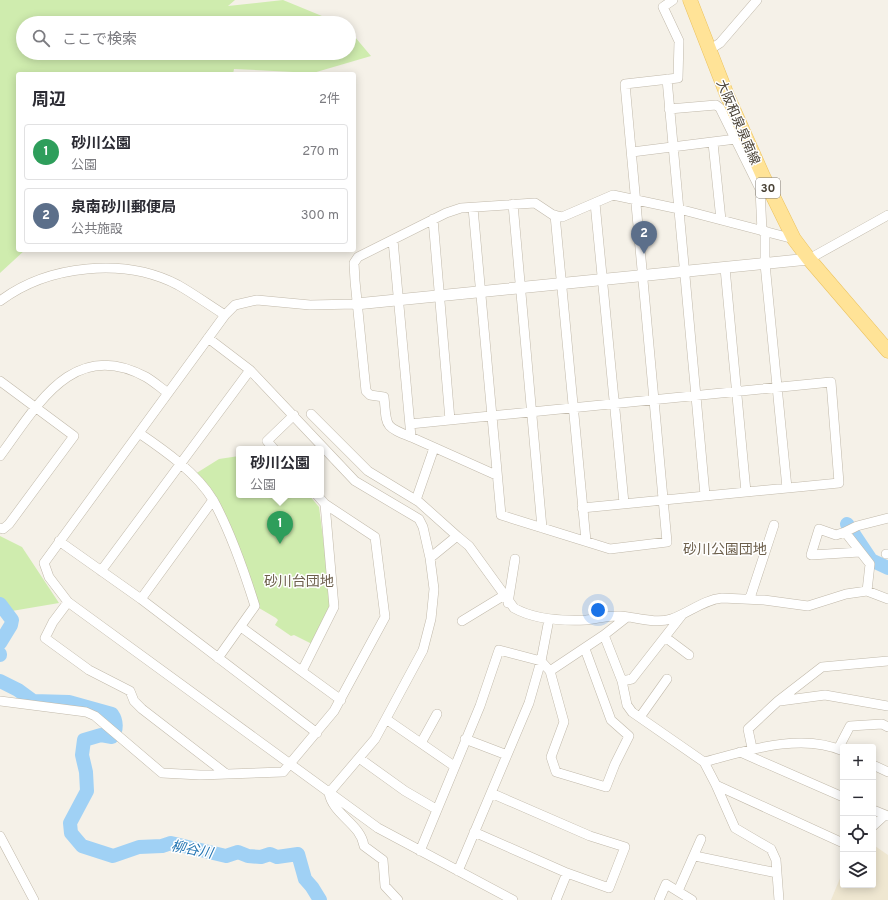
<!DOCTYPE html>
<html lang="ja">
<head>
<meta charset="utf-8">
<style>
	body { margin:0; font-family:Overpass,"Noto Sans JP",sans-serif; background:#f2f2f3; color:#2b2b33 }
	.controls { position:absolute; right:12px; bottom:12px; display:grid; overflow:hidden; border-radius:4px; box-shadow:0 2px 10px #0003 }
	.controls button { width:36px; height:36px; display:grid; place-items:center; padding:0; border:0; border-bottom:1px solid #e1e1e2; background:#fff; color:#2b2b33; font:20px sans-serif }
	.you { position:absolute; left:598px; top:610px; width:14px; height:14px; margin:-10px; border:3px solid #fff; border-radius:50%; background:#1a73e8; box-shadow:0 0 0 6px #1a73e833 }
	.badge { display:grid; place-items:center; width:26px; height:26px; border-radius:50%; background:#ff3b15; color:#fff; font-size:13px; font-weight:700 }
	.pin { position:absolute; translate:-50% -33px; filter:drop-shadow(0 1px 2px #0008) }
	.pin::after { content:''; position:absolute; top:21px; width:14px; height:12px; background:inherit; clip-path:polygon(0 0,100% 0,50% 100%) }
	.popup { position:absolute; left:236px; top:446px; width:88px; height:52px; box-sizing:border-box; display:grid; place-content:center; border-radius:4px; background:#fff; filter:drop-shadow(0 1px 3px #0005); font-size:13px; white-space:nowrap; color:#7c7c81 }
	.popup b { font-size:15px; color:#2b2b33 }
	.popup::after { content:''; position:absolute; left:50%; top:100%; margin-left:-8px; border:8px solid transparent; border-top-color:#fff }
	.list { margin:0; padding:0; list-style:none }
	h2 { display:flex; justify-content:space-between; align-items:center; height:52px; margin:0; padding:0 16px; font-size:17px }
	h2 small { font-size:13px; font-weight:400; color:#7c7c81 }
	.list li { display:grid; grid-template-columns:26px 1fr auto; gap:12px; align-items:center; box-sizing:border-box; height:56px; margin:0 8px 8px; padding:0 8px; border:1px solid #e1e1e2; border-radius:4px }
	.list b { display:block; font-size:15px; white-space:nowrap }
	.list p { margin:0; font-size:13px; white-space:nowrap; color:#7c7c81 }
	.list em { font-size:13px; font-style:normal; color:#7c7c81 }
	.icon { flex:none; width:22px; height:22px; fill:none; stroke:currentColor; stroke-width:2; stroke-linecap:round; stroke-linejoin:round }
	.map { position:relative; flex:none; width:888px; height:900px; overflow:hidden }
	.search { position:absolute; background:#fff; box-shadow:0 2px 10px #0003; left:16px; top:16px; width:340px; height:44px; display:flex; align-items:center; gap:10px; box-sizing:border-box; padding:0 14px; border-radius:22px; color:#7c7c81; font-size:15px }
	.panel { position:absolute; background:#fff; box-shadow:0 2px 10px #0003; left:16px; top:72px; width:340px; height:180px; border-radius:4px }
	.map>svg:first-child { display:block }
	.education { fill:#efe7d1 }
	.green { fill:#cfecae }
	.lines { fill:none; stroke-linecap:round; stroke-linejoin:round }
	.river { stroke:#a0d1f5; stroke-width:14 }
	.minor-casing { stroke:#c1b9aa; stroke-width:10 }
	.tertiary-casing { stroke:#c1b9aa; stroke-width:12 }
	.primary-casing { stroke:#ecc35f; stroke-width:15 }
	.minor { stroke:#fff; stroke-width:9 }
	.tertiary { stroke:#fff; stroke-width:11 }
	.primary { stroke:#ffe397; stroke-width:14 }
	.labels { text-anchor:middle; stroke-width:3; stroke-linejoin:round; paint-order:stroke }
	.shield { fill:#fff; stroke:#807b72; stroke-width:1 }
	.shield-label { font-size:12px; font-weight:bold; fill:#494236 }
	.street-label { font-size:13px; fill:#494236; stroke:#fff }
	.neighbourhood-label { font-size:14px; fill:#6d604c; stroke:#fff }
	.water-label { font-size:14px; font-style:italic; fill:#2677b4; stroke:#fff }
</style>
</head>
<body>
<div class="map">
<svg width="888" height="900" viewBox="0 0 888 900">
	<rect width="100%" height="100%" fill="#f5f1e8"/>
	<!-- education -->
	<path class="education" d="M 875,846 L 888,855 L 888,900 L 831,900 L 843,871 L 843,885 L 873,885 L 873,847 Z"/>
	<!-- green -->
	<path class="green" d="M 0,0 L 235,0 L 228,6 L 283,0 L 339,23 L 23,23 L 23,53 L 349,53 L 349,30 L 371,56 L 313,73 L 234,69 L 233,74 L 18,74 L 18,250 L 25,250 L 0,273 Z
		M 239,456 L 239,495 L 309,495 L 319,507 L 332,606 L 312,644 L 294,635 L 291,636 L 275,625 L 278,620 L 276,618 L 259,608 L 218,499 L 195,474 L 219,459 Z
		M 0,536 L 22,547 L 59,603 L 0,613 Z"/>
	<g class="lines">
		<!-- river -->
		<path class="river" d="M 847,524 L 871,560 L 888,568
			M 0,604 L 12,620 L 11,625 L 0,643
			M 0,654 L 0,655
			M 0,681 L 18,690 L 33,701 L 69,702 L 112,714 C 117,721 117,730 112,737 L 101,735 L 84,740 L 82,755 L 86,772 L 87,791 L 70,823 L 71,833 L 82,846 L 113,856 L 139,847 L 162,846 L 171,843 L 226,856 L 238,852 L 248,856 L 261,857 L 270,854 L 277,857 L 298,854 L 305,879 L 312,887 L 320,900"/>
		<!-- minor casing -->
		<g class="minor-casing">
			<path id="minor" d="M 709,50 L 720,43 L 757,0
				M 667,79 L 705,495
				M 669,109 L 716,105 L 720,108 L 760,189 L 762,231
				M 713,143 L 721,220
				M 632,152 L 736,139
				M 595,203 L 624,503
				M 513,204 L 542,528
				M 473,208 L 501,515 L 610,549 L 667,542 L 625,84 L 678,78 L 679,41 L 663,7 L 673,0
				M 555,215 L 586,541
				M 433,219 L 450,420
				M 765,231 L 765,264 L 787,488
				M 393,240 L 411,437 L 496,475
				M 809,259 L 888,215
				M 725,268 L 746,492
				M 0,301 C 48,265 124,257 178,285 C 194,294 209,305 225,315
				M 356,304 L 310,305 L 257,300 L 235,305 L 225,315 L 44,563 L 49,577 L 68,602 L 378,828 L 513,900
				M 208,338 L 250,370 L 355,481 L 419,519 L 423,527 L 430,558 L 434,589 L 431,619 L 423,650 L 375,739 L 329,793
				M 0,381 L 74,436 L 9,524 L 3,529 L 0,528
				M 311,414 L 368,471 L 419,502 L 457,536
				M 410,424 L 831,382 L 839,483 L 582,508
				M 139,433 C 164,450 197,473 213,500 C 229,529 245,574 255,606 L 218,658
				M 411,437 C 383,426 387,426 384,397 L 370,395 L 366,391 L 355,281 L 354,263 L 358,257 L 446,213 L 461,208 L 535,203 L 553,215 L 562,217 L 613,195 L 679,209 L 794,239
				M 274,449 L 267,441 L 294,415
				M 0,456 C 37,406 73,337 146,377 C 153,381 161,388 168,393
				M 416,500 L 434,448
				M 845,532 L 857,526 L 888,518
				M 59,541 L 141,599 L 317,733
				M 860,552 L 811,555 L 819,529 L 836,535 L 845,532 L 870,564 L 867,591
				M 886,554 L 888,554
				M 430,558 L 457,536 L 469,546 L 514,608 C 535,620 562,621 586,620 C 597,619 608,615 620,616 C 636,617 655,624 671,619 C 689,613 703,600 722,598 L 764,600 L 808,606 L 846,594 L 867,591 L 888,599
				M 101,571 L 250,370
				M 750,598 L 774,525
				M 141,599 L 213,500
				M 68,602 L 53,622 L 45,638 L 89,670 L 130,691 L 134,701 L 142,709 L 225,773
				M 508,603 L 515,559
				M 462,621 L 503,596
				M 241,627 L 341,700
				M 604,635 L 627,617
				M 665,637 L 689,655
				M 302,671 L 334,607 L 325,504
				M 550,671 L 604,635 L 622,681 L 627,705 L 632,712 L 704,762 L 716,785 L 735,828 L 771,849 L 776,860 L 779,900
				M 622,681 L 632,679 L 682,615
				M 0,701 L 86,712 L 95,716 L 162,773 L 200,775 L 283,772 L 334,711 L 385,617 L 375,537 L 325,504 L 317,495
				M 780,701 L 825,695 L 888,706
				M 640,717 L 667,679
				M 386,719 L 454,766
				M 465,739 L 507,755
				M 421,743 L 437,714
				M 752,748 L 748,729 L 778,701 L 822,667 L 888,661
				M 838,749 L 850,726 L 882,724 L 888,727
				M 740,752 L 843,797
				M 359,758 L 405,791 L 436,809
				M 704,762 C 746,751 801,732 843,751
				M 873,765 L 888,772
				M 716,785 L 843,843
				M 329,793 C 333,815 361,824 364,846 L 383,860 L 385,886 L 398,900
				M 873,810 L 888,816
				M 873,826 L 885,815
				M 474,832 L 567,873 L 609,888 L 625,847 L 590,836 L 491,793
				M 0,836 L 34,900
				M 420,851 L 480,706 L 499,650 L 541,661 L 550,671 L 564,722 L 551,757 L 556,772 L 606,787 L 615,764 L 629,736 L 611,720 L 585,649
				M 695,856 L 777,873
				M 458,871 L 529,703 L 541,661 L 549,619
				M 678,891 L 701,839
				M 556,900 L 567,873
				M 659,900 L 666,884 L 692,900"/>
		</g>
		<!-- tertiary casing -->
		<g class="tertiary-casing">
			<path id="tertiary" d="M 356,304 L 809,259"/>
		</g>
		<!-- primary casing -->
		<g class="primary-casing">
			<path id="primary" d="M 690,0 L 727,95 L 763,176 L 794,239 L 809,259 L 888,351"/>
		</g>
		<!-- minor -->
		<use href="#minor" class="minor"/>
		<!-- tertiary -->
		<use href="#tertiary" class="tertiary"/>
		<!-- primary -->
		<use href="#primary" class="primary"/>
	</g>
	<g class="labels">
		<!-- shield labels -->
		<rect class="shield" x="756" y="178" width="24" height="20" rx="3"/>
		<g class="shield-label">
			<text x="768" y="192">30</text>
		</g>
		<!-- street labels -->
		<g class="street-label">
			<text transform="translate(739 122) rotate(67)" y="5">大阪和泉泉南線</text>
		</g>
		<!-- neighbourhood labels -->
		<g class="neighbourhood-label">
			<text x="725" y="554">砂川公園団地</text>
			<text x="299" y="586">砂川台団地</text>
		</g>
		<!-- water labels -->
		<g class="water-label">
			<text transform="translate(192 849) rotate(11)" y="5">柳谷川</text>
		</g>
	</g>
</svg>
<div class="controls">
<button>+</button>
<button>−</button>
<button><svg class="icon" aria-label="locate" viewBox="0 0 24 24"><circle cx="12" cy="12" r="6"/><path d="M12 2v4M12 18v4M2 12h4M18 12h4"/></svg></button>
<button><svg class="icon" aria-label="layers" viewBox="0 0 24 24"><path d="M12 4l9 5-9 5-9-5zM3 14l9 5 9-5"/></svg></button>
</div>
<div class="you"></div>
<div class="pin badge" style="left:280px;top:544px;background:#2e9e5b">1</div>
<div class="popup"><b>砂川公園</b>公園</div>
<div class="pin badge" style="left:644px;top:254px;background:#5c6f8a">2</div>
<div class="search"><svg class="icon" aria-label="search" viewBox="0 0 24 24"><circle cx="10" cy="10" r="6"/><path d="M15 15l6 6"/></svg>ここで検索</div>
<section class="panel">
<h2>周辺<small>2件</small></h2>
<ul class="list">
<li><span class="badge" style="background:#2e9e5b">1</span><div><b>砂川公園</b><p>公園</p></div><em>270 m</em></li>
<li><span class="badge" style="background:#5c6f8a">2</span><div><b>泉南砂川郵便局</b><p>公共施設</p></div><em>300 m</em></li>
</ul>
</section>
</div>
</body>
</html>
